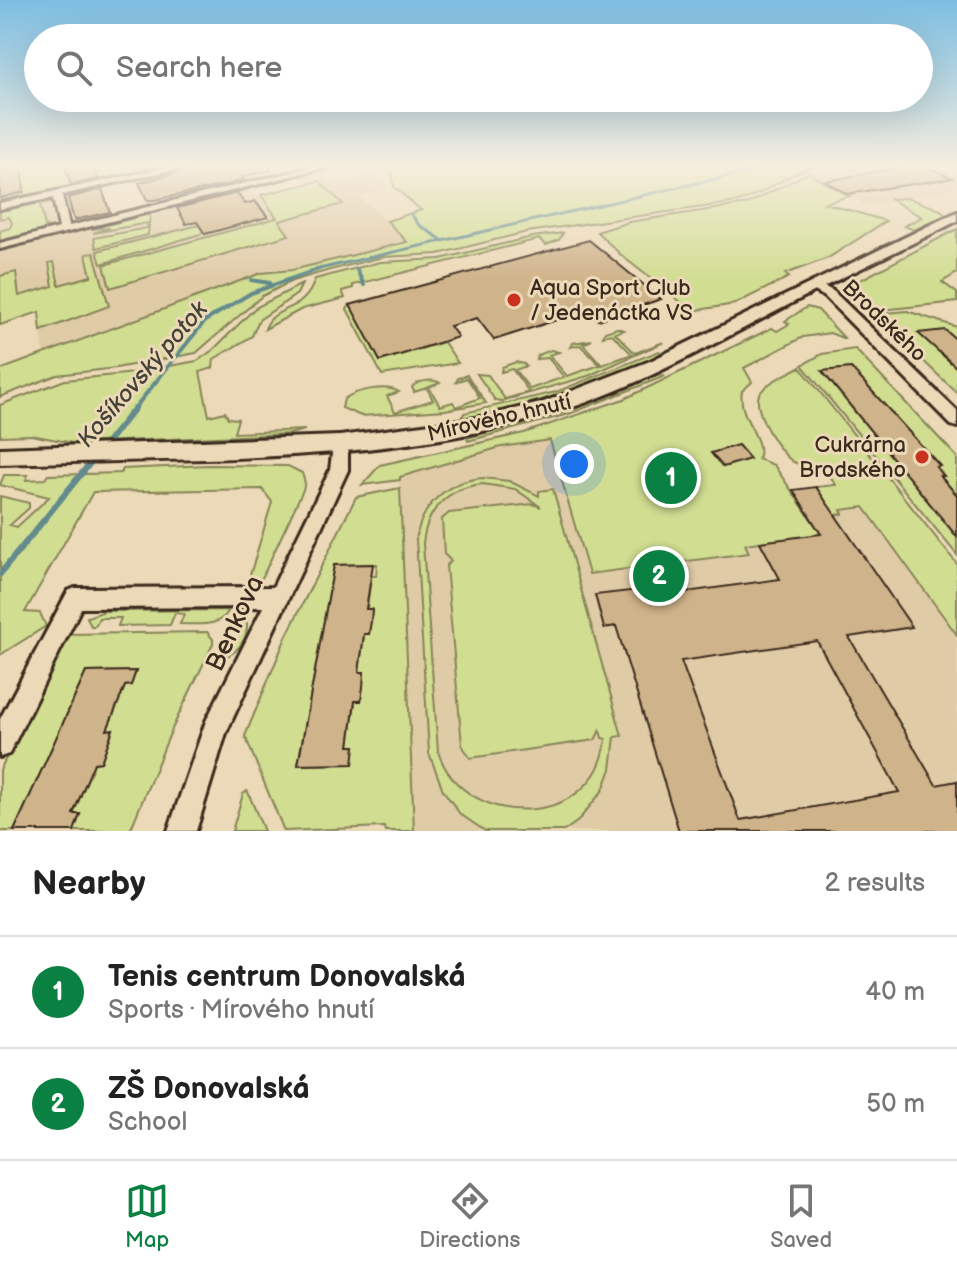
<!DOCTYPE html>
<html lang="en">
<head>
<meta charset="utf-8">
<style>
	body { margin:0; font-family:"Balsamiq Sans",sans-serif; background:#f2f2f2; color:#222 }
	.you { position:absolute; left:574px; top:464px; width:28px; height:28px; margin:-20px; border:6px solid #fff; border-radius:50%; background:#1a73e8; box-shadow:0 0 0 12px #1a73e833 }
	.badge { display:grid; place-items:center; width:52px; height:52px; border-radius:50%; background:#0b8043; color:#fff; font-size:26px; font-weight:700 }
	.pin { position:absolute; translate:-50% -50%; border:4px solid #fff; box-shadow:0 2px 8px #0006 }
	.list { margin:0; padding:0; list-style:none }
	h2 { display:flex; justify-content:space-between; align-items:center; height:104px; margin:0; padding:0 32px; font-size:34px }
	h2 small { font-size:26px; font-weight:400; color:#767676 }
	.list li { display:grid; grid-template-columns:52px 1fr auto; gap:24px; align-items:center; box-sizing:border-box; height:112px; padding:0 32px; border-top:2px solid #e0e0e0 }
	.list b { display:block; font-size:30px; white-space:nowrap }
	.list p { margin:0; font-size:26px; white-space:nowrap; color:#767676 }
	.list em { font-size:26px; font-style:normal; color:#767676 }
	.icon { flex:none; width:44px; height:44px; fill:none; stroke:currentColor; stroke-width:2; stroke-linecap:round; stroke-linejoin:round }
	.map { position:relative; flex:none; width:957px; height:831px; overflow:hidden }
	.search { position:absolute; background:#fff; box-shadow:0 8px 32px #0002; left:24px; right:24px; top:24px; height:88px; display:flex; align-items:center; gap:20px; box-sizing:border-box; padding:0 28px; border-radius:44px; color:#767676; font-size:30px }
	.sheet { height:328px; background:#fff }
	nav { display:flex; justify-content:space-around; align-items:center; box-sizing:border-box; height:112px; border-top:2px solid #e0e0e0; background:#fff; font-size:22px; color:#767676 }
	nav a { display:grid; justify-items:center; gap:4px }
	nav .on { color:#0b8043 }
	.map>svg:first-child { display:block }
	.built { fill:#e0cba7 }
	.green { fill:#d1dd91; stroke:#868458; stroke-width:2; fill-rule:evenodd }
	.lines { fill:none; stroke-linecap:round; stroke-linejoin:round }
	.stream-far2 { stroke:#638b8e; stroke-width:3 }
	.stream-far1 { stroke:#638b8e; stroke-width:4 }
	.stream { stroke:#638b8e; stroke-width:6 }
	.building { fill:#cfb38a; stroke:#3b2a1e; stroke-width:2; fill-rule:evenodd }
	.minor-casing { stroke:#3b2a1e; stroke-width:6 }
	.major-casing { stroke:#3b2a1e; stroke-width:6 }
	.minor { fill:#ecd9b7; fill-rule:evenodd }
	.major { fill:#ecd9b7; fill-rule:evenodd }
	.poi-dot { fill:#c8321e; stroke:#ecd9b7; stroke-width:3 }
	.labels { text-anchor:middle; stroke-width:6; stroke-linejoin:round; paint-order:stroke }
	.poi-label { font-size:22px; fill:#3b2a1e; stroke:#ecd9b7; text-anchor:start }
	.street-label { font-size:22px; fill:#3b2a1e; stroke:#ecd9b7 }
	.water-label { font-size:24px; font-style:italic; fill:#45423a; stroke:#ecd9b7 }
	.near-street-label { font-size:26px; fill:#3b2a1e; stroke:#ecd9b7 }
</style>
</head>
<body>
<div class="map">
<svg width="957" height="831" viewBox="0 0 957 831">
	<rect width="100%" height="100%" fill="#ecd9b7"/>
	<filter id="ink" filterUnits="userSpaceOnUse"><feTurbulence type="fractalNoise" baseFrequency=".0125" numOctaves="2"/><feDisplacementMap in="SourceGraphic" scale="16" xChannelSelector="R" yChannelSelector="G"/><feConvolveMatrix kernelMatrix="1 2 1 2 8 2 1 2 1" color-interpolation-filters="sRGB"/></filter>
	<g filter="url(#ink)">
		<!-- built -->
		<path class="built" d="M 871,165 L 935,165 L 957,174 L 957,188 L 866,206 L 808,173 Z
			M 372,176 L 387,188 L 359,197 L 408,242 L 292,270 L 261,273 L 44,354 L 39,313 L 0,324 L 0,209 L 49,200 L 55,230 L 244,184 L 254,196 L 325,178 L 333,186 Z
			M 557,439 L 758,459 L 774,465 L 809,514 L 864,507 L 957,635 L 957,831 L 414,831 L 399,478 L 517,443 Z"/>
		<!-- green -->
		<path class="green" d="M 30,165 L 65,165 L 70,182 L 97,176 L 93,165 L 141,167 L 173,165 L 1,202 L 0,198 L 23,192 L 21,179 Z
			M 382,165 L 818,165 C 789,172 767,193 738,202 L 527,232 L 438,254 L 383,257 L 330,270 L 292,281 L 262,296 L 196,353 L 116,368 L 57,375 L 0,397 L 0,370 L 261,273 L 292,270 L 407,242 L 387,221 L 421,210 L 394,187 L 392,174 Z
			M 808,173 L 850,196 L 825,203 L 886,221 L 828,258 L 785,274 L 789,277 L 735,304 L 692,311 L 622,256 L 597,232 L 629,222 L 747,204 Z
			M 319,181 L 343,204 L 279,221 L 289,235 L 110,288 L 104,265 L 277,218 L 261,195 Z
			M 908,198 L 941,210 L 945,215 L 914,230 L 904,226 L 922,217 L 890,199 Z
			M 42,199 L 50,202 L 40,204 L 45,227 L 51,228 L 0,242 L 0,231 L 10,228 L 12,223 L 9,217 L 0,219 L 0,209 Z
			M 150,214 L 148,235 L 96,248 L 94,238 L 147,228 L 148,223 L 93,233 L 110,228 L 91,229 Z
			M 199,225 L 204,233 L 101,264 L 97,251 Z
			M 957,229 L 957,273 L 942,282 L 957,293 L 957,302 L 871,311 L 847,287 Z
			M 563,233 L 559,240 L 546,245 L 539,239 L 353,285 L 353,288 L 342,291 L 345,298 L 302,309 L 265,329 C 275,302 304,316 315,279 L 380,262 L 440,259 L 532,237 Z
			M 94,253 L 109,306 L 41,331 L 39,312 L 0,325 L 0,276 L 16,272 L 19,296 L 53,286 L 49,263 L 54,262 L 59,285 L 91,276 L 86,254 Z
			M 302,284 L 297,294 L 259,320 L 252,336 L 214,359 L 213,368 L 200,372 L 209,416 L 225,412 L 228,418 L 238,419 L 234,433 L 305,430 L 289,434 L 73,443 L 31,435 L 0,436 L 0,405 L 65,380 L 125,374 L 197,361 L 213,350 L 255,308 Z
			M 350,305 L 380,361 L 444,342 L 458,363 L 382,375 L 347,309 Z
			M 807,307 L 818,310 L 845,339 L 830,333 L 803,337 L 744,368 L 752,382 L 742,391 C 737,418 766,438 758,459 L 774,465 L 821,534 L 745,544 L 749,553 L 589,574 L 550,440 L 501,447 L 400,477 L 400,480 L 362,485 L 380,465 L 524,433 L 624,399 L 772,328 L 777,331 L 789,324 L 785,321 Z
			M 907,311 L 957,327 L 957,393 L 874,314 Z
			M 617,328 L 624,330 L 615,333 L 635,353 L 664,342 L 588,376 L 502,401 L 495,400 L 477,374 L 488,375 L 505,399 L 529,392 L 512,369 L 501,372 L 502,367 L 516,362 L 524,364 L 526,366 L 515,370 L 530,389 L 564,377 L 548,358 L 536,359 L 538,355 L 551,350 L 559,352 L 549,355 L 567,376 L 600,365 L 580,345 L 570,347 L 573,343 L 592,340 L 583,344 L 602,365 L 632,354 L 612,334 L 603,336 L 605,332 Z
			M 855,349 L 957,457 L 957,495 L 940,476 L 943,475 L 936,467 L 939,466 L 851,368 L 822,371 L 957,537 L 957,555 L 802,365 L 822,354 Z
			M 659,351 L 664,354 C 598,384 532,406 461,419 L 464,413 L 556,392 Z
			M 800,367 L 957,564 L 957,635 L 864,507 L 841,510 L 843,514 L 827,516 L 832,511 L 816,487 L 836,485 L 821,463 C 813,463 803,466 796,463 C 781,458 752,410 759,395 C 766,382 787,374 800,367 Z
			M 467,375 L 486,403 L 445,410 L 361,416 L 342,408 L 344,399 C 356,390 387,384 399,392 L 387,396 L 395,412 L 433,400 L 427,388 L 414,392 L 412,387 C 418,381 433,378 440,383 L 429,387 L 440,406 L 453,402 L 456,407 L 480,398 L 467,378 L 456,382 L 458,378 Z
			M 657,375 L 665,376 L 569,414 L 468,441 L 467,438 L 565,411 Z
			M 208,465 L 288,466 L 302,473 L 305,483 L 303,490 L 262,578 L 247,585 L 272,502 L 262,489 L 93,492 L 25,612 L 40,613 L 46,626 L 0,655 L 0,496 L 29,503 L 29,508 L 10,525 L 17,527 L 49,497 L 0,485 L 4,475 L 28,475 L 26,480 L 45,479 L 48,475 L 121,473 L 123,469 Z
			M 483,478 L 509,481 L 539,496 L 539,491 L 553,489 L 622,736 L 615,737 L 611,769 L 603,790 L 578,821 L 564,831 L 485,831 L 460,814 L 443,790 L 429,753 L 416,539 C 422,504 447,481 483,478 ZM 483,484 L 515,489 L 541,507 L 533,504 L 449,513 L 442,519 L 444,554 L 451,561 L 446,566 L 462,745 L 470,758 L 595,740 L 600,730 L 602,738 L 606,739 C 597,831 462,831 438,751 L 423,544 C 426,509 449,487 483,484 Z
			M 400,488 L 414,831 L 385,831 L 384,827 L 284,831 L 245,736 L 286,637 L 356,497 ZM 377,564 L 376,576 L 371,576 L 367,609 L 372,609 L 369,634 L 364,634 L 359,672 L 364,672 L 361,701 L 355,701 L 349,746 L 355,746 L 352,764 L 298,765 L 334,565 Z
			M 229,610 C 220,628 198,624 180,624 L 184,614 L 175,613 L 170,625 L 118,626 L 121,618 L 99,618 L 95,626 L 91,626 L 87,617 L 105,611 Z
			M 244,613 C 254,632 238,658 217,658 L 233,625 Z
			M 207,632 L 213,639 L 213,644 L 171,731 L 130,831 L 74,831 L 80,815 L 73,814 L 94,763 L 101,762 L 113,730 L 107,730 L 125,686 L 131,685 L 136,671 L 86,672 L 14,831 L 0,831 L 0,770 L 68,634 Z
			M 247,791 L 248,792 L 264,831 L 232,831 L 243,794 Z"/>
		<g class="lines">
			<!-- stream-far2 -->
			<path class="stream-far2" d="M 411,214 L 419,225 L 442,240
				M 310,271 L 776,165"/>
			<!-- stream-far1 -->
			<path class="stream-far1" d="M 357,270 L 364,285
				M 251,280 L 270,283
				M 133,410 L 205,321 L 251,293 L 319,269"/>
			<!-- stream -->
			<path class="stream" d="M 102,449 L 135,408
				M 0,574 L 95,457"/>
		</g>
		<!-- building -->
		<path class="building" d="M 65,165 L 93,165 L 98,179 L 71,185 Z
			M 197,165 L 270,165 L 271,170 L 242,177 L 244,179 L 230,184 L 154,200 L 147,200 L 139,183 L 195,168 Z
			M 913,165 L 923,165 L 952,178 L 847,194 L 825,181 Z
			M 22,166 L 24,192 L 0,198 L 0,170 Z
			M 102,189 L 110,212 L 74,220 L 68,198 Z
			M 237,193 L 245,204 L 255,201 L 268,217 L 205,234 L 197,222 L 186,224 L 177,208 Z
			M 589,240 L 661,299 L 598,320 L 588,310 L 494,340 L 477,318 L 450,326 L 458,337 L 380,361 L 350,305 Z
			M 945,330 L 957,340 L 957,368 L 918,333 Z
			M 851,368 L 940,466 L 936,467 L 944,476 L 940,476 L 957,495 L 957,537 L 822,371 Z
			M 738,445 L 750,459 L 723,467 L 711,453 Z
			M 816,487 L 912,627 L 849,637 L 936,785 L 957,781 L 957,831 L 679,831 L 616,626 L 604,628 L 595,595 L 647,589 L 650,597 L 780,579 L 760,542 L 821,534 L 793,490 ZM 817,641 L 899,792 L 740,820 L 681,661 Z
			M 373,564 L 366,609 L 372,609 L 371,621 L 369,634 L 364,634 L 359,672 L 364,672 L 363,687 L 361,701 L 355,701 L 349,746 L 355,746 L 353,764 L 298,765 L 334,565 Z
			M 136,671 L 131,685 L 125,686 L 107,730 L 113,729 L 101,762 L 94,763 L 73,814 L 80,814 L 74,831 L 14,831 L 86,672 Z"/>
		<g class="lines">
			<!-- minor casing -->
			<g class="minor-casing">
				<path id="minor" d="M 178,165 L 194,165 L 62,195 L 69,226 L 321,165 L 335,165 L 0,249 L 0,243 L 59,228 L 53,198 L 0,209 L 0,203 Z
					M 815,282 L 833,291 L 957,411 L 957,427 L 951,425 L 825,297 L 811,289 L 811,283 Z
					M 340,436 L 346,437 L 348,442 L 348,470 L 226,733 L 196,831 L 168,831 L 206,721 L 263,607 L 81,608 L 9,754 L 0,757 L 0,719 L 68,591 L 75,588 L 273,587 L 330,470 L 334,437 Z"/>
			</g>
			<!-- major casing -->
			<g class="major-casing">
				<path id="major" d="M 957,212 L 957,221 C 896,252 833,281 773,313 C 698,352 624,394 541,417 C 365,466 181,457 0,464 L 0,448 L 340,436 L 475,418 L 541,403 L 650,361 Z"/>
			</g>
			<!-- minor -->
			<use href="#minor" class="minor"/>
			<!-- major -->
			<use href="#major" class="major"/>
		</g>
	</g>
	<!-- sky -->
	<linearGradient id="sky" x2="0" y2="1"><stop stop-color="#7dbee2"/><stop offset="0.59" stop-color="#f6eedf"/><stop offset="1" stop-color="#f6eedf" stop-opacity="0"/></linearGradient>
	<rect width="957" height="281" fill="url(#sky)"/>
	<!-- markers -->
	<g class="poi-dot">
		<circle cx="514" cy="300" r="8"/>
		<circle cx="922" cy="457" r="8"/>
	</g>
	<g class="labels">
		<!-- poi labels -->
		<g class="poi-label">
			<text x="530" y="295">Aqua Sport Club<tspan x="530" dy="25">/ Jedenáctka VS</tspan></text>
			<text x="906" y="452" text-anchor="end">Cukrárna<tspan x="906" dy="25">Brodského</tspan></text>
		</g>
		<!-- street labels -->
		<g class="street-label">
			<text transform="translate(885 320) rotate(44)" y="8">Brodského</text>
			<text transform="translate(499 417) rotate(-13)" y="8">Mírového hnutí</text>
		</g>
		<!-- water labels -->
		<g class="water-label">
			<text transform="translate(142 374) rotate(-49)" y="8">Košíkovský potok</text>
		</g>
		<!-- near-street labels -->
		<g class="near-street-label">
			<text transform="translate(234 623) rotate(-65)" y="9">Benkova</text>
		</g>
	</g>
</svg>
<div class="you"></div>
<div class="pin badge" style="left:671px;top:478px">1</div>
<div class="pin badge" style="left:659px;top:576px">2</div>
<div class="search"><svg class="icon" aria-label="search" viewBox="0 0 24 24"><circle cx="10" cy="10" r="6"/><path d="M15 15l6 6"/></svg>Search here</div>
</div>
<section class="sheet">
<h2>Nearby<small>2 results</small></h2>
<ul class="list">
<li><span class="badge">1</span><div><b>Tenis centrum Donovalská</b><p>Sports · Mírového hnutí</p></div><em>40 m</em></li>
<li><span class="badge">2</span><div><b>ZŠ Donovalská</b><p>School</p></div><em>50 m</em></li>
</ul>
</section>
<nav>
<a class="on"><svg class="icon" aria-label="map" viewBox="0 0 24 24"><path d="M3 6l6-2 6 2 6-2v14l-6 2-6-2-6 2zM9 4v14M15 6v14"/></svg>Map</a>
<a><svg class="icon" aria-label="directions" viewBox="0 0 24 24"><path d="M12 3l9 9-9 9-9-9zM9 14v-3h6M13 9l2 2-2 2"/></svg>Directions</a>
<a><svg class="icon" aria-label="saved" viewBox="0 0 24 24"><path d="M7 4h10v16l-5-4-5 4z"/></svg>Saved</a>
</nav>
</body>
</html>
